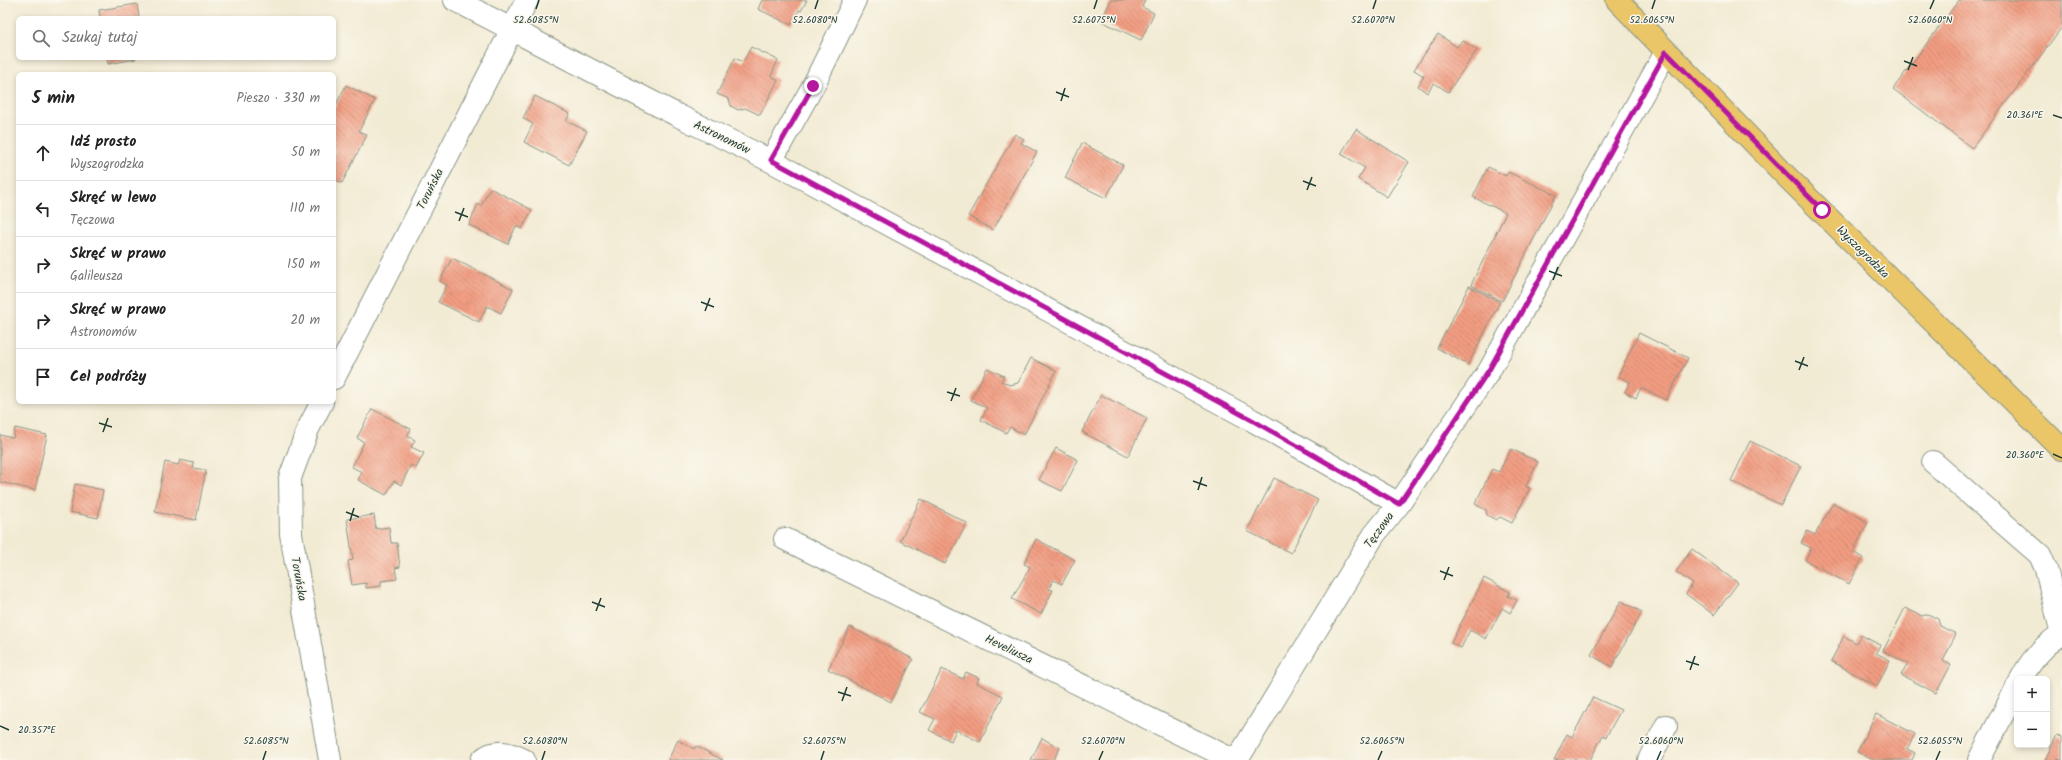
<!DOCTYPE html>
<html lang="pl">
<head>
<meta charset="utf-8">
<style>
	body { margin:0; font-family:Kalam,sans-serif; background:#f6f6f6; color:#222 }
	.controls { position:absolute; right:12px; bottom:12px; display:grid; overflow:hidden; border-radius:6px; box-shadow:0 2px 6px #0003 }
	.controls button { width:36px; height:36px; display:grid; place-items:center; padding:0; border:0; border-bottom:1px solid #e0e0e0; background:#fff; color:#222; font:20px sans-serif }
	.stop { position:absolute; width:12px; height:12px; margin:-9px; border:3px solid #b5179e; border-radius:50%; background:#fff }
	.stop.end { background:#b5179e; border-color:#fff; box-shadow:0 1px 4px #0008 }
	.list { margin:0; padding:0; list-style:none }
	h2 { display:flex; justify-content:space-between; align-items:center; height:52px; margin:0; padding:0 16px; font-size:17px }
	h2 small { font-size:13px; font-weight:400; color:#767676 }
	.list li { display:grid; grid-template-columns:26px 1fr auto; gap:12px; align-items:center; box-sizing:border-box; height:56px; padding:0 16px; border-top:1px solid #e0e0e0 }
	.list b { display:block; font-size:15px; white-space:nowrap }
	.list p { margin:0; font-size:13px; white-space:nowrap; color:#767676 }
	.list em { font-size:13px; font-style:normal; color:#767676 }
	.icon { flex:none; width:22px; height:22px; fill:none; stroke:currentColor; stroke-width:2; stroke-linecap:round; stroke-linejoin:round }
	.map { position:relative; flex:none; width:2062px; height:760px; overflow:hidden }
	.search { position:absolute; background:#fff; box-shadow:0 2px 6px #0003; left:16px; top:16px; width:320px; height:44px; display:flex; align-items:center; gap:10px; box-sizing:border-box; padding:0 14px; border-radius:6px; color:#767676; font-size:15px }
	.panel { position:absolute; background:#fff; box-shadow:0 2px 6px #0003; left:16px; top:72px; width:320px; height:332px; border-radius:6px }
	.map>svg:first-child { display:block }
	.building { fill:url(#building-back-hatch) }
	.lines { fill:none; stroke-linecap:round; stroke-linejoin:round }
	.minor-casing { stroke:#889484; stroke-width:24 }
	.major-casing { stroke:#889484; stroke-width:24 }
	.minor { stroke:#fff; stroke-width:22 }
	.major { stroke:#eac669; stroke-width:22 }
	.route { stroke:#b5179e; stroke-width:5 }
	.ticks { fill:none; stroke:#1f3d34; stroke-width:1.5 }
	.labels { text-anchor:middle; stroke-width:3; stroke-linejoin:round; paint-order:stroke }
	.street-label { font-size:12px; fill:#1f3d34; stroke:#fbf7ec }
	.ticks-label { font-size:10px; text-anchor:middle; fill:#1f3d34; stroke:#fbf7ec; stroke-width:3; stroke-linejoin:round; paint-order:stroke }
</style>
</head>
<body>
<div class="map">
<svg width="2062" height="760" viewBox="0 0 2062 760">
	<defs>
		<pattern id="building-back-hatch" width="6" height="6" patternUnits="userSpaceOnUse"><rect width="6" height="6" fill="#f29d82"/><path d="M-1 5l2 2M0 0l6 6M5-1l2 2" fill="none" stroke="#c3816b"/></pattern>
	</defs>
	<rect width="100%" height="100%" fill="#fbf7ec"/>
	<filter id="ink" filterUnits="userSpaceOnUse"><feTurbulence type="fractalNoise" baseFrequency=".025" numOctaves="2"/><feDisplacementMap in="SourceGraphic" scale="8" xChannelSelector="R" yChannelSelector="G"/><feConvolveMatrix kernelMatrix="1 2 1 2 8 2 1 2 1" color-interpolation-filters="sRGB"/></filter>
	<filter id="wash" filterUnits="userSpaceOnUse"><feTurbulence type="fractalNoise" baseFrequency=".012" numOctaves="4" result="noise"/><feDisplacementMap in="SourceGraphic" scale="16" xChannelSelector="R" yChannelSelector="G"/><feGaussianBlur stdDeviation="0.9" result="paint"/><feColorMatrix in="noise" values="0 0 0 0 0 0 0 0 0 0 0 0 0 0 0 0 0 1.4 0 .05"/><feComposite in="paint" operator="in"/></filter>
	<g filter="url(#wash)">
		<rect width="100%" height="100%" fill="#f2ebd4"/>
		<g id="blocks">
			<!-- building -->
			<path class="building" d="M 762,0 L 807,0 L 801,11 L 799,10 L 791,25 L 758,9 Z
				M 1111,0 L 1145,0 L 1142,7 L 1154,13 L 1141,40 L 1101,21 Z
				M 1959,0 L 2062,0 L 2062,27 L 1972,148 L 1893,89 Z
				M 137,4 L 139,18 L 100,18 L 99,10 Z
				M 1438,34 L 1457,47 L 1462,40 L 1477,50 L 1448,92 L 1434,83 L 1427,93 L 1418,86 L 1424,76 L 1414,70 Z
				M 751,47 L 778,60 L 771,76 L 778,80 L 760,115 L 745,108 L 738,110 L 731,106 L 729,99 L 717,94 L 735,58 L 743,62 Z
				M 107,58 L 135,58 L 136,59 L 108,64 Z
				M 346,85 L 375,100 L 359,131 L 367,135 L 342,183 L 334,179 L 334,109 Z
				M 535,96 L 570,114 L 566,121 L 587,131 L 569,165 L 524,142 L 533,124 L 523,118 Z
				M 1356,129 L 1409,162 L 1387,197 L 1358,179 L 1365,168 L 1341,154 Z
				M 1015,134 L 1024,139 L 1021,143 L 1037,152 L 993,230 L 968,216 Z
				M 1082,143 L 1123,165 L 1106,198 L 1065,178 Z
				M 1488,167 L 1506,176 L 1508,172 L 1556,195 L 1502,301 L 1471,285 L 1506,213 L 1473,197 Z
				M 490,188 L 532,210 L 522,229 L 516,226 L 508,244 L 469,225 L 478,204 L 481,206 Z
				M 452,258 L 513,289 L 501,313 L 487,306 L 479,322 L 438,302 L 447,285 L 440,281 Z
				M 1469,286 L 1500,302 L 1468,365 L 1437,348 Z
				M 1639,333 L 1688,358 L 1666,400 L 1641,388 L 1636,398 L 1625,392 L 1630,382 L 1618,376 Z
				M 1031,358 L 1056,371 L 1024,435 L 1010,427 L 1006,433 L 981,420 L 987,408 L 971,400 L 987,368 L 1004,376 L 1001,381 L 1010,385 L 1018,383 Z
				M 1101,395 L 1147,418 L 1128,456 L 1082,432 Z
				M 372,409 L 411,429 L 407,436 L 415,440 L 411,447 L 424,453 L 416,468 L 411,465 L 401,485 L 394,481 L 386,495 L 358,480 L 362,472 L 352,467 L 364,442 L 357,438 Z
				M 15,428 L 47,435 L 35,490 L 0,482 L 0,435 L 13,438 Z
				M 1750,441 L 1801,466 L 1781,505 L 1731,481 Z
				M 1056,448 L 1078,460 L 1062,491 L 1039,480 Z
				M 1511,449 L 1538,462 L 1526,486 L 1530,488 L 1512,523 L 1500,517 L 1496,520 L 1487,515 L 1486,510 L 1475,504 L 1492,469 L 1499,472 Z
				M 180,460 L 194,463 L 193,468 L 206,470 L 196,520 L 155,512 L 165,462 L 178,465 Z
				M 1274,478 L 1318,500 L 1291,553 L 1247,531 Z
				M 75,484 L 103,490 L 98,518 L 70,512 Z
				M 921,499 L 967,523 L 945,564 L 900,541 Z
				M 1833,503 L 1868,522 L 1853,552 L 1863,558 L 1849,584 L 1805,560 L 1811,548 L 1801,543 L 1807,531 L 1815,535 Z
				M 374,515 L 376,529 L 389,527 L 391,543 L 397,543 L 400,567 L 395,568 L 397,579 L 381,581 L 381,586 L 366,588 L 366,583 L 352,585 L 348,561 L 353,560 L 347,519 Z
				M 1036,539 L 1075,560 L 1062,584 L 1053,580 L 1049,589 L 1053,590 L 1041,614 L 1012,599 L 1030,567 L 1024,564 Z
				M 1692,549 L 1738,583 L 1714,615 L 1686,594 L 1693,584 L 1676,572 Z
				M 1484,578 L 1510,592 L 1508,596 L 1517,600 L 1510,613 L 1502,608 L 1486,639 L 1470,630 L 1461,648 L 1451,643 Z
				M 1621,601 L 1642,612 L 1612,667 L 1591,655 Z
				M 1905,608 L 1922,616 L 1928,614 L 1938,619 L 1940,626 L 1956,634 L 1943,661 L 1951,665 L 1936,693 L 1901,675 L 1908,664 L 1883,651 Z
				M 850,627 L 913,659 L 891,702 L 828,669 Z
				M 1861,635 L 1880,645 L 1876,653 L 1890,660 L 1877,686 L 1831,661 L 1844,636 L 1856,643 Z
				M 942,669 L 963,679 L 966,672 L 979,678 L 977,683 L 1003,696 L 980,742 L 956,730 L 951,741 L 929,730 L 935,719 L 920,712 Z
				M 1593,697 L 1621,710 L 1606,737 L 1603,735 L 1590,760 L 1554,760 L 1567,734 L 1572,737 Z
				M 1876,714 L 1915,734 L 1907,749 L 1915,753 L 1912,760 L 1873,760 L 1857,752 Z
				M 2057,735 L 2062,737 L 2062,760 L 2045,760 Z
				M 1042,738 L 1060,748 L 1053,760 L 1031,760 Z
				M 678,740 L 694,749 L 696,746 L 723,760 L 668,760 Z"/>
		</g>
	</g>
	<g filter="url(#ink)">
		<use href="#blocks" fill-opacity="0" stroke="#889484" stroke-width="1"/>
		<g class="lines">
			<!-- minor casing -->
			<g class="minor-casing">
				<path id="minor" d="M 455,0 L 677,115 L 771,161 L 813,86 L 855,0
					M 771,161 L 1252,420 L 1399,504
					M 334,378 L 527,0
					M 322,402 L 308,429 L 290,478 L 291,534 L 330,760
					M 1933,462 L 2040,555 L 2046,569 L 2062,634
					M 785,539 L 1233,760
					M 2021,679 C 2031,660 2044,645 2062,634
					M 482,760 C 495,748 510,753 524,760
					M 1237,760 L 1374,535 L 1399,504 L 1489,371 L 1666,52
					M 1649,760 L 1666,726
					M 1979,760 L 2017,687"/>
			</g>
			<!-- major casing -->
			<g class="major-casing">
				<path id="major" d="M 1617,0 L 1787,177 L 2062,449"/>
			</g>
			<!-- minor -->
			<use href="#minor" class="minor"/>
			<!-- major -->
			<use href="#major" class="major"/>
		</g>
	</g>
	<g class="lines" filter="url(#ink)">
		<!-- route -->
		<path class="route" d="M 813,86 L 771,160 L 1252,420 L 1399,504 L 1489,370 L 1666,52 L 1822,210"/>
	</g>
	<!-- ticks -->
	<path class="ticks" d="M 536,9 L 539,0M 815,9 L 818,0M 1094,9 L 1097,0M 1373,9 L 1376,0M 1652,9 L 1655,0M 1930,9 L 1934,0M 1904,61 L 1917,66M 1908,70 L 1913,57M 1056,92 L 1069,97M 1061,101 L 1065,88M 2053,115 L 2062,118M 1303,181 L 1316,186M 1307,190 L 1312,177M 455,212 L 468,217M 459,221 L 464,208M 1549,271 L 1562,276M 1553,280 L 1558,267M 701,302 L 714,307M 705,311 L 710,298M 1795,361 L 1808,366M 1799,370 L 1804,357M 947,392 L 960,396M 951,401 L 956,388M 99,423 L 112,427M 103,432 L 108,418M 2053,454 L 2062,458M 1193,481 L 1207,486M 1198,490 L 1202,477M 346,512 L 359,517M 350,521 L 354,508M 1440,571 L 1453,576M 1444,580 L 1449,567M 592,602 L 605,607M 596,611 L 601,598M 1686,661 L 1699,665M 1690,670 L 1695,656M 838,692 L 851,696M 842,701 L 847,687M 0,726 L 9,730M 263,760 L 266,751M 542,760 L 545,751M 821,760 L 824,751M 1099,760 L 1103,751M 1378,760 L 1382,751M 1657,760 L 1661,751M 1936,760 L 1940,751"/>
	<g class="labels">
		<!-- street labels -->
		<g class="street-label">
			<text transform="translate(722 137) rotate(26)" y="4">Astronomów</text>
			<text transform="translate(430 189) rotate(-63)" y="4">Toruńska</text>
			<text transform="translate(1863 252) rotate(45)" y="4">Wyszogrodzka</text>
			<text transform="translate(1379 530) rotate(-54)" y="4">Tęczowa</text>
			<text transform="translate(299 579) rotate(80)" y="4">Toruńska</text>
			<text transform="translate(1009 649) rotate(26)" y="4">Heveliusza</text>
		</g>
	</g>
	<g class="ticks-label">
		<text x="536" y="23">52.6085°N</text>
		<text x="815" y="23">52.6080°N</text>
		<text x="1094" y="23">52.6075°N</text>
		<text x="1373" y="23">52.6070°N</text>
		<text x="1652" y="23">52.6065°N</text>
		<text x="1930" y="23">52.6060°N</text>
		<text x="2025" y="118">20.361°E</text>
		<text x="2025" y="458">20.360°E</text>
		<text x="37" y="733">20.357°E</text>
		<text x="266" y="744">52.6085°N</text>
		<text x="545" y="744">52.6080°N</text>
		<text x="824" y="744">52.6075°N</text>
		<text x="1103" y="744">52.6070°N</text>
		<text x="1382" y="744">52.6065°N</text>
		<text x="1661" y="744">52.6060°N</text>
		<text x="1940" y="744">52.6055°N</text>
	</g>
</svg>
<div class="controls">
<button>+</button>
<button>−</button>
</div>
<div class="stop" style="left:1822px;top:210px"></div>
<div class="stop end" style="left:813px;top:86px"></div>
<div class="search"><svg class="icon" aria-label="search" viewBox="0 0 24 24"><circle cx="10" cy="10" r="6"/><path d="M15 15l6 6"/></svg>Szukaj tutaj</div>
<section class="panel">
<h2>5 min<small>Pieszo · 330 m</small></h2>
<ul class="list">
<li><svg class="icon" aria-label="ahead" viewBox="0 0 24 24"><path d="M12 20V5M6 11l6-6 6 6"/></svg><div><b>Idź prosto</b><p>Wyszogrodzka</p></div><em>50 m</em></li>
<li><svg class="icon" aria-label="left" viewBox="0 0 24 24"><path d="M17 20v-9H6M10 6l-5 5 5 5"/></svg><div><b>Skręć w lewo</b><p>Tęczowa</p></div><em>110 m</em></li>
<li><svg class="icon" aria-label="right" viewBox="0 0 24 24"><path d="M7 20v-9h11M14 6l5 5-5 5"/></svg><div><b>Skręć w prawo</b><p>Galileusza</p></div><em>150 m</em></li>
<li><svg class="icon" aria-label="right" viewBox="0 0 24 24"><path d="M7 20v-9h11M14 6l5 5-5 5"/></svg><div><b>Skręć w prawo</b><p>Astronomów</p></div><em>20 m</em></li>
<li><svg class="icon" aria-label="arrive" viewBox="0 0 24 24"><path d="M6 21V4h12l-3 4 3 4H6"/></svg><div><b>Cel podróży</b></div></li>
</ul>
</section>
</div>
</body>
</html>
